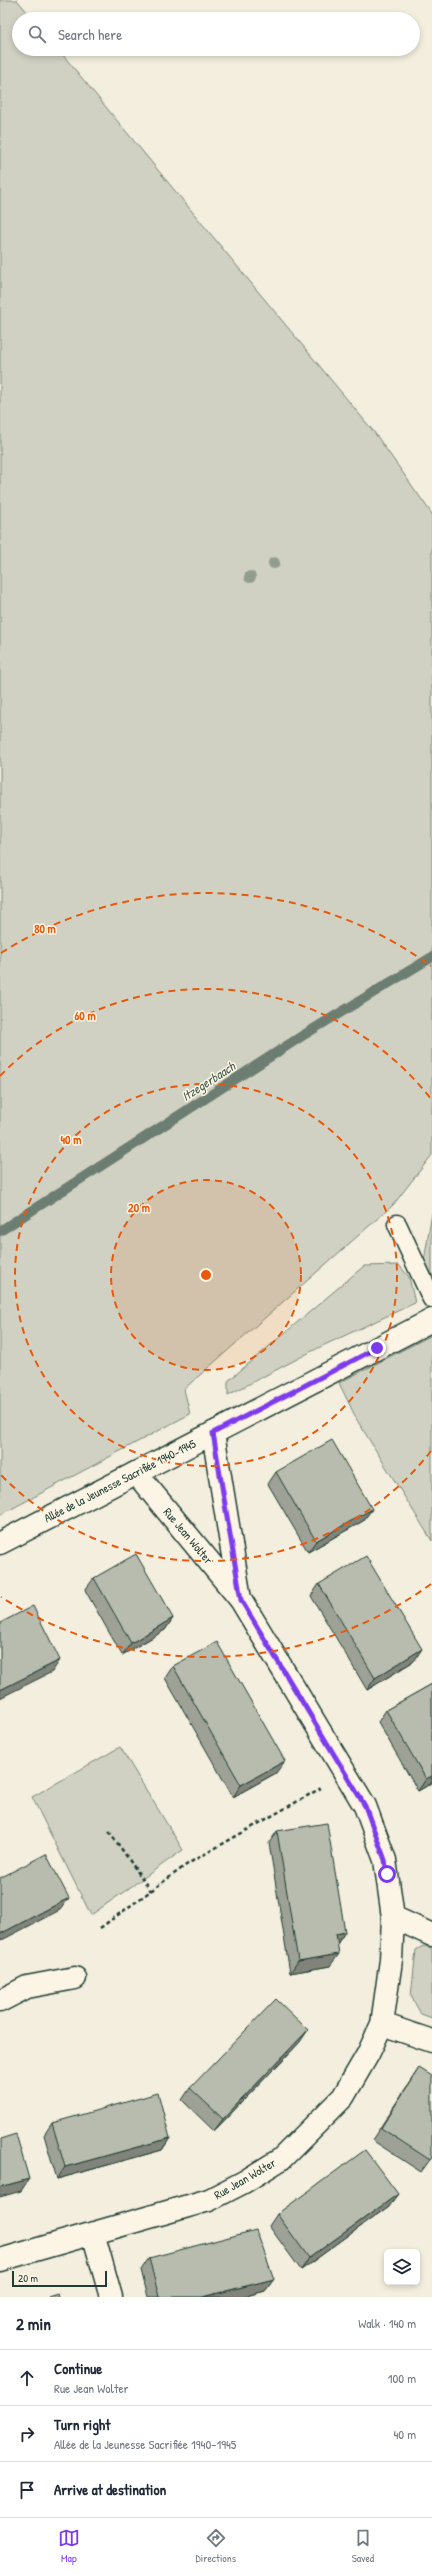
<!DOCTYPE html>
<html lang="en">
<head>
<meta charset="utf-8">
<style>
	body { margin:0; font-family:"Patrick Hand",sans-serif; background:#f6f6f7; color:#1f2937 }
	.controls { position:absolute; right:12px; bottom:12px; display:grid; overflow:hidden; border-radius:6px; box-shadow:0 2px 6px #0003 }
	.controls button { width:36px; height:36px; display:grid; place-items:center; padding:0; border:0; border-bottom:1px solid #e0e1e3; background:#fff; color:#1f2937; font:20px sans-serif }
	.scale { position:absolute; left:12px; bottom:10px; width:95px; box-sizing:border-box; padding-left:4px; border:2px solid #1f3d34; border-top:0; font-size:11px; line-height:14px; white-space:nowrap; color:#1f3d34; -webkit-text-stroke:3px #fcf5e5; paint-order:stroke }
	.stop { position:absolute; width:12px; height:12px; margin:-9px; border:3px solid #7c3aed; border-radius:50%; background:#fff }
	.stop.end { background:#7c3aed; border-color:#fff; box-shadow:0 1px 4px #0008 }
	.list { margin:0; padding:0; list-style:none }
	h2 { display:flex; justify-content:space-between; align-items:center; height:52px; margin:0; padding:0 16px; font-size:17px }
	h2 small { font-size:13px; font-weight:400; color:#747a83 }
	.list li { display:grid; grid-template-columns:26px 1fr auto; gap:12px; align-items:center; box-sizing:border-box; height:56px; padding:0 16px; border-top:1px solid #e0e1e3 }
	.list b { display:block; font-size:15px; white-space:nowrap }
	.list p { margin:0; font-size:13px; white-space:nowrap; color:#747a83 }
	.list em { font-size:13px; font-style:normal; color:#747a83 }
	.icon { flex:none; width:22px; height:22px; fill:none; stroke:currentColor; stroke-width:2; stroke-linecap:round; stroke-linejoin:round }
	.map { position:relative; flex:none; width:432px; height:2297px; overflow:hidden }
	.search { position:absolute; background:#fff; box-shadow:0 2px 6px #0003; left:12px; right:12px; top:12px; height:44px; display:flex; align-items:center; gap:10px; box-sizing:border-box; padding:0 14px; border-radius:22px; color:#747a83; font-size:15px }
	.sheet { height:220px; background:#fff }
	nav { display:flex; justify-content:space-around; align-items:center; box-sizing:border-box; height:56px; border-top:1px solid #e0e1e3; background:#fff; font-size:11px; color:#747a83 }
	nav a { display:grid; justify-items:center; gap:2px }
	nav .on { color:#7c3aed }
	.map>svg:first-child { display:block }
	.green { fill:#d0d1c2; stroke:#78877b }
	.lines { fill:none; stroke-linecap:round; stroke-linejoin:round }
	.stream { stroke:#6c7d72; stroke-width:10 }
	.service-casing { stroke:#1f3d34; stroke-width:21 }
	.minor-casing { stroke:#1f3d34; stroke-width:25 }
	.secondary-casing { stroke:#1f3d34; stroke-width:25 }
	.path { stroke:#1f3d34; stroke-width:2.5; stroke-dasharray:4 3; stroke-linecap:butt }
	.service { stroke:#fcf5e5; stroke-width:18 }
	.minor { stroke:#fcf5e5; stroke-width:22 }
	.secondary { stroke:#fcf5e5; stroke-width:22 }
	.tree { fill:#929d90 }
	.wall { fill:#9ea296; stroke:#1f3d34 }
	.shaded-wall { fill:#81847a; stroke:#1f3d34 }
	.building { fill:#b8bcae; stroke:#1f3d34 }
	.route { stroke:#7c3aed; stroke-width:5 }
	.ring { fill:none; stroke:#e8590c; stroke-width:2; stroke-dasharray:7 5 }
	.labels { text-anchor:middle; stroke-width:3; stroke-linejoin:round; paint-order:stroke }
	.street-label { font-size:12px; fill:#1f3d34; stroke:#fcf5e5 }
	.water-label { font-size:13px; font-style:italic; fill:#465d53; stroke:#fcf5e5 }
	.centre { fill:#e8590c; stroke:#fcf5e5; stroke-width:2 }
	.ring-label { font-size:12px; text-anchor:middle; font-weight:bold; fill:#e8590c; stroke:#fcf5e5; stroke-width:3; stroke-linejoin:round; paint-order:stroke }
</style>
</head>
<body>
<div class="map">
<svg width="432" height="2297" viewBox="0 0 432 2297">
	<rect width="100%" height="100%" fill="#f3eede"/>
	<filter id="ink" filterUnits="userSpaceOnUse"><feTurbulence type="fractalNoise" baseFrequency=".025" numOctaves="2"/><feDisplacementMap in="SourceGraphic" scale="8" xChannelSelector="R" yChannelSelector="G"/><feConvolveMatrix kernelMatrix="1 2 1 2 8 2 1 2 1" color-interpolation-filters="sRGB"/></filter>
	<g filter="url(#ink)">
		<!-- green -->
		<path class="green" d="M 0,0 L 17,0 L 33,19 L 19,19 L 19,49 L 58,49 L 374,432 L 432,514 L 432,1155 L 393,1205 L 184,1389 L 190,1414 L 0,1515 Z
			M 432,1213 L 432,1276 L 423,1267 Z
			M 399,1265 L 409,1277 L 415,1303 L 320,1347 L 228,1395 L 228,1381 L 364,1266 Z
			M 432,1335 L 432,1541 L 357,1420 L 339,1383 Z
			M 120,1747 L 183,1850 L 91,1915 L 32,1797 Z
			M 423,1946 L 430,1947 L 432,1950 L 432,2018 L 421,2014 L 411,1996 L 416,1950 Z"/>
		<g class="lines">
			<!-- stream -->
			<path class="stream" d="M 0,1231 L 302,1036 L 432,957"/>
			<!-- service casing -->
			<g class="service-casing">
				<path id="service" d="M 397,1224 L 432,1299"/>
			</g>
			<!-- minor casing -->
			<g class="minor-casing">
				<path id="minor" d="M 213,1433 L 240,1599
					M 393,1917 L 432,1935
					M 0,2001 L 27,1987 L 75,1978
					M 382,2024 L 432,2041
					M 93,2233 L 111,2297
					M 0,2260 L 209,2200 L 244,2182 L 281,2159 L 343,2097 L 368,2054 L 382,2024 L 391,1960 L 393,1917 L 385,1860 L 365,1806 L 241,1600 L 136,1473"/>
			</g>
			<!-- secondary casing -->
			<g class="secondary-casing">
				<path id="secondary" d="M 0,1543 L 432,1320"/>
			</g>
			<!-- path -->
			<path class="path" d="M 109,1831 L 151,1891
				M 100,1928 L 189,1863 L 321,1788"/>
			<!-- service -->
			<use href="#service" class="service"/>
			<!-- minor -->
			<use href="#minor" class="minor"/>
			<!-- secondary -->
			<use href="#secondary" class="secondary"/>
		</g>
		<!-- trees -->
		<g class="tree">
			<circle cx="274" cy="563" r="6"/>
			<circle cx="250" cy="577" r="6"/>
		</g>
		<!-- wall -->
		<path class="wall" d="M 276,1472 L 372,1509 L 363,1521 L 308,1552 L 268,1484 Z
			M 94,1578 L 173,1618 L 165,1630 L 122,1655 L 85,1590 Z
			M 319,1584 L 414,1661 L 367,1690 L 311,1596 Z
			M 173,1666 L 276,1773 L 233,1797 L 165,1678 Z
			M 432,1684 L 432,1783 L 418,1791 L 378,1722 L 386,1710 Z
			M 277,1831 L 345,1932 L 337,1944 L 330,1966 L 290,1973 L 269,1843 Z
			M 300,2042 L 214,2131 L 182,2100 L 190,2088 Z
			M 419,2068 L 432,2157 L 421,2172 L 372,2140 L 411,2080 Z
			M 52,2123 L 170,2138 L 162,2150 L 57,2179 L 44,2135 Z
			M 389,2206 L 301,2270 L 269,2226 L 277,2214 Z
			M 149,2258 L 274,2279 L 265,2291 L 242,2297 L 148,2297 L 141,2270 Z"/>
		<!-- shaded-wall -->
		<path class="shaded-wall" d="M 372,1509 L 363,1521 L 308,1552 L 316,1541 Z
			M 173,1618 L 165,1630 L 122,1655 L 131,1643 Z
			M 422,1649 L 414,1661 L 367,1690 L 375,1678 Z
			M 60,1660 L 52,1672 L 0,1698 L 0,1690 Z
			M 285,1761 L 276,1773 L 233,1797 L 241,1785 Z
			M 432,1776 L 432,1783 L 418,1791 L 426,1779 Z
			M 69,1898 L 60,1910 L 0,1941 L 0,1934 Z
			M 345,1932 L 337,1944 L 336,1934 Z
			M 339,1954 L 330,1966 L 290,1973 L 298,1961 Z
			M 308,2030 L 300,2042 L 214,2131 L 223,2119 Z
			M 170,2138 L 162,2150 L 57,2179 L 65,2167 Z
			M 29,2179 L 21,2191 L 0,2197 L 0,2187 Z
			M 398,2194 L 389,2206 L 301,2270 L 309,2258 Z
			M 274,2279 L 265,2291 L 242,2297 L 202,2297 Z"/>
		<!-- building -->
		<path class="building" d="M 332,1440 L 372,1509 L 316,1541 L 276,1472 Z
			M 136,1554 L 173,1618 L 131,1643 L 94,1578 Z
			M 366,1556 L 422,1649 L 375,1678 L 319,1584 Z
			M 33,1606 L 60,1660 L 0,1690 L 0,1623 Z
			M 217,1642 L 285,1761 L 241,1785 L 173,1666 Z
			M 432,1684 L 432,1776 L 426,1779 L 386,1710 Z
			M 327,1823 L 345,1932 L 336,1934 L 339,1954 L 298,1961 L 277,1831 Z
			M 46,1854 L 69,1898 L 0,1934 L 0,1878 Z
			M 276,1999 L 308,2030 L 223,2119 L 190,2088 Z
			M 419,2068 L 432,2076 L 432,2157 L 430,2160 L 381,2128 Z
			M 158,2093 L 170,2138 L 65,2167 L 52,2123 Z
			M 16,2134 L 29,2179 L 0,2187 L 0,2139 Z
			M 365,2150 L 398,2194 L 309,2258 L 277,2214 Z
			M 256,2230 L 274,2279 L 202,2297 L 159,2297 L 149,2258 Z
			M 58,2294 L 59,2297 L 49,2297 Z"/>
	</g>
	<g class="lines" filter="url(#ink)">
		<!-- route -->
		<path class="route" d="M 377,1348 L 213,1433 L 241,1600 L 365,1806 L 385,1860 L 387,1874"/>
	</g>
	<!-- distance rings -->
	<circle cx="206" cy="1275" r="95" fill="#e8590c" fill-opacity=".12"/>
	<g class="ring">
		<circle cx="206" cy="1275" r="95"/>
		<circle cx="206" cy="1275" r="191"/>
		<path d="M431 1451A286 286 0 0 1 0 1474M0 1076A286 286 0 0 1 431 1099"/>
		<path d="M431 1584A382 382 0 0 1 1 1597M1 953A382 382 0 0 1 431 966"/>
	</g>
	<g class="labels">
		<!-- street labels -->
		<g class="street-label">
			<text transform="translate(120 1481) rotate(-27)" y="4">Allée de la Jeunesse Sacrifiée 1940-1945</text>
			<text transform="translate(188 1536) rotate(50)" y="4">Rue Jean Wolter</text>
			<text transform="translate(245 2179) rotate(-30)" y="4">Rue Jean Wolter</text>
		</g>
		<!-- water labels -->
		<g class="water-label">
			<text transform="translate(208 1081) rotate(-33)" y="5">Itzegerbaach</text>
		</g>
	</g>
	<circle cx="206" cy="1275" r="6" class="centre"/>
	<g class="ring-label">
		<text x="45" y="933">80 m</text>
		<text x="85" y="1020">60 m</text>
		<text x="71" y="1144">40 m</text>
		<text x="139" y="1212">20 m</text>
	</g>
</svg>
<div class="controls">
<button><svg class="icon" aria-label="layers" viewBox="0 0 24 24"><path d="M12 4l9 5-9 5-9-5zM3 14l9 5 9-5"/></svg></button>
</div>
<div class="scale">20 m</div>
<div class="stop" style="left:387px;top:1874px"></div>
<div class="stop end" style="left:377px;top:1348px"></div>
<div class="search"><svg class="icon" aria-label="search" viewBox="0 0 24 24"><circle cx="10" cy="10" r="6"/><path d="M15 15l6 6"/></svg>Search here</div>
</div>
<section class="sheet">
<h2>2 min<small>Walk · 140 m</small></h2>
<ul class="list">
<li><svg class="icon" aria-label="ahead" viewBox="0 0 24 24"><path d="M12 20V5M6 11l6-6 6 6"/></svg><div><b>Continue</b><p>Rue Jean Wolter</p></div><em>100 m</em></li>
<li><svg class="icon" aria-label="right" viewBox="0 0 24 24"><path d="M7 20v-9h11M14 6l5 5-5 5"/></svg><div><b>Turn right</b><p>Allée de la Jeunesse Sacrifiée 1940-1945</p></div><em>40 m</em></li>
<li><svg class="icon" aria-label="arrive" viewBox="0 0 24 24"><path d="M6 21V4h12l-3 4 3 4H6"/></svg><div><b>Arrive at destination</b></div></li>
</ul>
</section>
<nav>
<a class="on"><svg class="icon" aria-label="map" viewBox="0 0 24 24"><path d="M3 6l6-2 6 2 6-2v14l-6 2-6-2-6 2zM9 4v14M15 6v14"/></svg>Map</a>
<a><svg class="icon" aria-label="directions" viewBox="0 0 24 24"><path d="M12 3l9 9-9 9-9-9zM9 14v-3h6M13 9l2 2-2 2"/></svg>Directions</a>
<a><svg class="icon" aria-label="saved" viewBox="0 0 24 24"><path d="M7 4h10v16l-5-4-5 4z"/></svg>Saved</a>
</nav>
</body>
</html>
